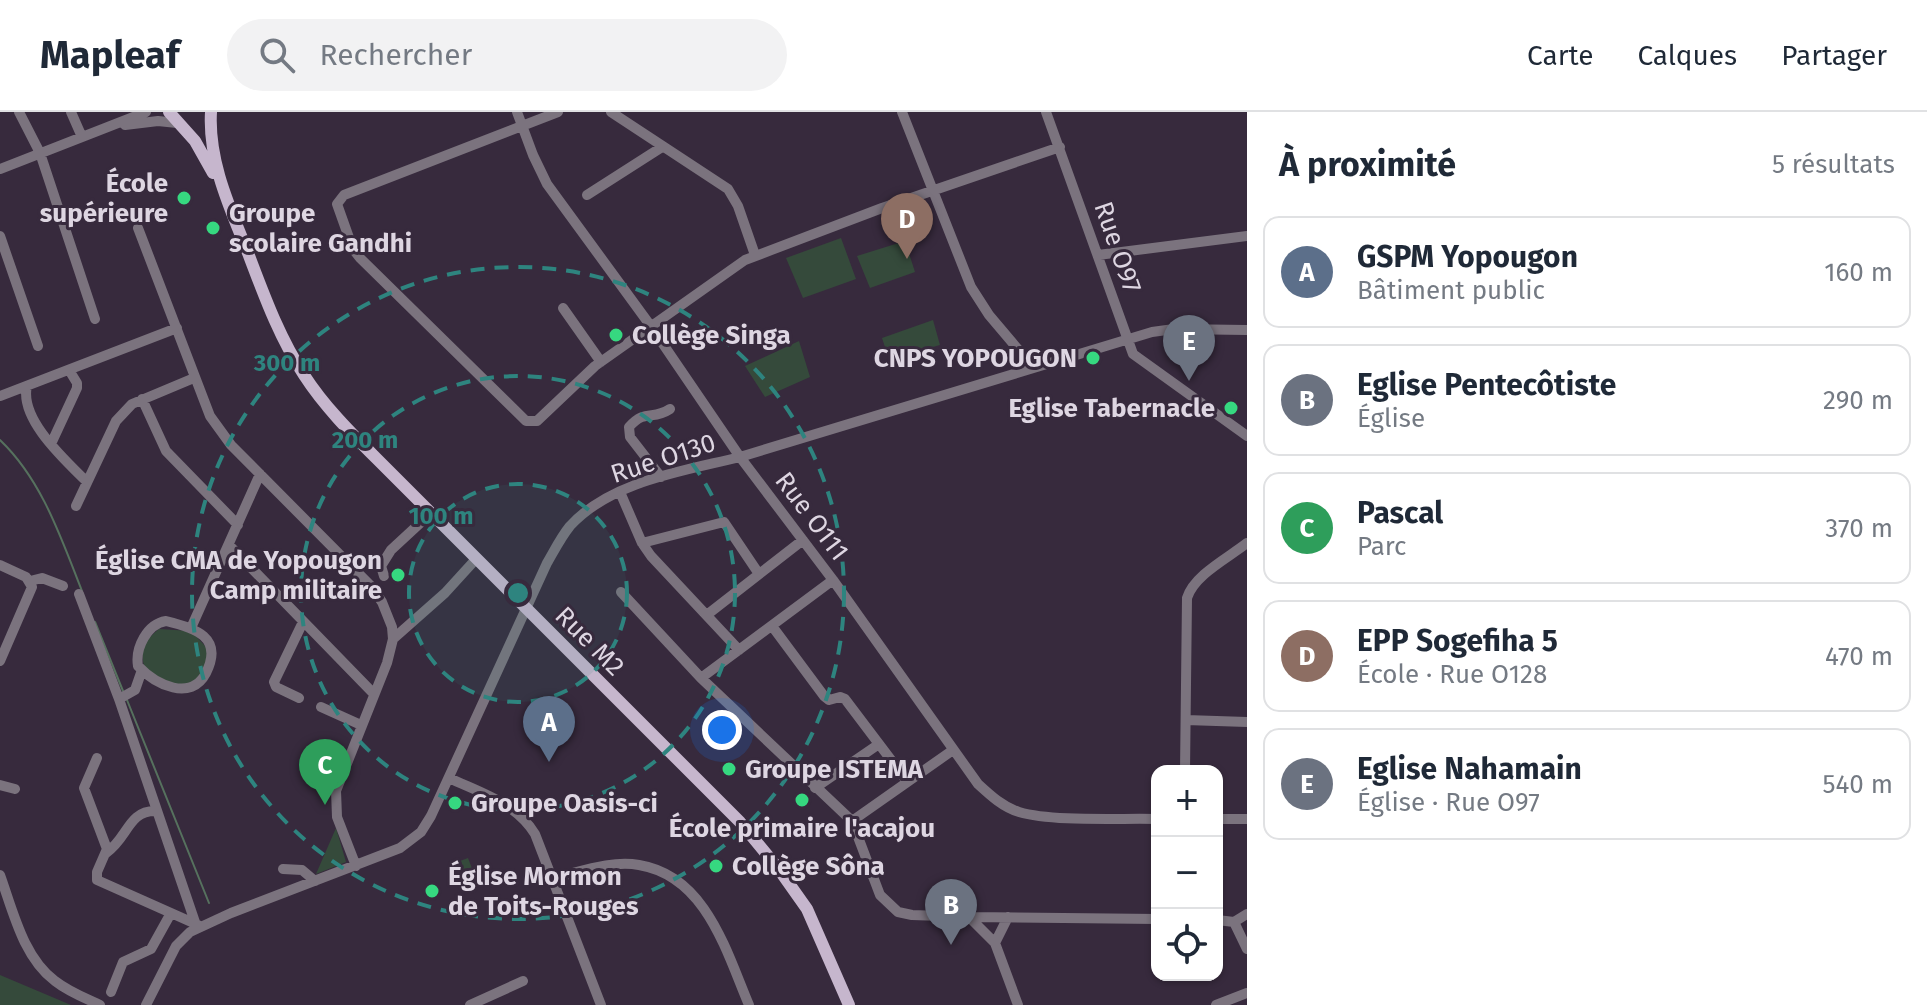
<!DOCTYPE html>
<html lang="fr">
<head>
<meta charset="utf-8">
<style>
	body { margin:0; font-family:"Fira Sans",sans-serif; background:#f2f2f3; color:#1f2937 }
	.controls { position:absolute; right:24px; bottom:24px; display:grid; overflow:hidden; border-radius:16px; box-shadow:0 2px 6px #0004 }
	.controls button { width:72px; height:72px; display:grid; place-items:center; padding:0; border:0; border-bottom:2px solid #e0e1e3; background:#fff; color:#1f2937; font:40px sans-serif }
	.you { position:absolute; left:722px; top:618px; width:28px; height:28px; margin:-20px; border:6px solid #fff; border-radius:50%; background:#1a73e8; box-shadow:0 0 0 12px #1a73e833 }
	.badge { display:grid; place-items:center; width:52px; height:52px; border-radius:50%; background:#297858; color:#fff; font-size:26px; font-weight:700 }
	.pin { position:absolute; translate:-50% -66px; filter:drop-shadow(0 2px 4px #0008) }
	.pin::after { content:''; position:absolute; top:42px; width:28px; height:24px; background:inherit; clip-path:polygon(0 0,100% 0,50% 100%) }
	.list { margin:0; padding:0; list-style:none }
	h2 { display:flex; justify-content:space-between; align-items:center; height:104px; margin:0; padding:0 32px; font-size:34px }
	h2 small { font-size:26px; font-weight:400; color:#747a83 }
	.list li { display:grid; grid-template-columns:52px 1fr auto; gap:24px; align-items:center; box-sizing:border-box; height:112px; margin:0 16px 16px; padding:0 16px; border:2px solid #e0e1e3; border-radius:16px }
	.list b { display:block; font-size:30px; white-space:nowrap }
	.list p { margin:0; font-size:26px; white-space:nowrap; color:#747a83 }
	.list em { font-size:26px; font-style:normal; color:#747a83 }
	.icon { flex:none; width:44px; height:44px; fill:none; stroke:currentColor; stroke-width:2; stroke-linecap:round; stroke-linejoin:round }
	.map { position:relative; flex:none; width:1247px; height:893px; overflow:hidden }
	header { display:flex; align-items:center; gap:48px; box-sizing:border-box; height:112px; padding:0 40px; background:#fff; border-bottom:2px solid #e0e1e3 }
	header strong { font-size:38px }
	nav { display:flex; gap:44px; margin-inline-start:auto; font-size:28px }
	.search { width:560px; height:72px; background:#f2f2f3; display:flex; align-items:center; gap:20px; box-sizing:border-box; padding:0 28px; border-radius:44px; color:#747a83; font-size:30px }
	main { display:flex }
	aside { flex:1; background:#fff }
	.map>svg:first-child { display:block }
	.green { fill:#354a3b }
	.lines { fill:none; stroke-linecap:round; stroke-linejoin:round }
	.stream { stroke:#56715e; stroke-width:2 }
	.minor { stroke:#7b737e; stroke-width:10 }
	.major { stroke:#c6b6cd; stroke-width:12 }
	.ring { fill:none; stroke:#2e847f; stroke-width:4; stroke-dasharray:14 10 }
	.poi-dot { fill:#36d880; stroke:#372a3d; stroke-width:3 }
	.labels { text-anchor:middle; stroke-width:6; stroke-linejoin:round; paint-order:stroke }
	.poi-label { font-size:26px; font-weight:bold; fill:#ded6e2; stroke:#372a3d; text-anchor:start }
	.street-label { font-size:26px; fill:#ded6e2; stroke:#372a3d }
	.centre { fill:#2e847f; stroke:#372a3d; stroke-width:4 }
	.ring-label { font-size:24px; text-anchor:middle; font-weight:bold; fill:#2e847f; stroke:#372a3d; stroke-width:6; stroke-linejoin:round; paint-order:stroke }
</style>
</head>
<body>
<header>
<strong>Mapleaf</strong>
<div class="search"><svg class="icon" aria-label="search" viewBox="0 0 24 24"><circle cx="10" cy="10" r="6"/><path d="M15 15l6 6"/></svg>Rechercher</div>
<nav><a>Carte</a><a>Calques</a><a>Partager</a></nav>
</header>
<main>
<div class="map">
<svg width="1247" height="893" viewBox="0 0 1247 893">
	<rect width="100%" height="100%" fill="#372a3d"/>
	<!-- green -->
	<path class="green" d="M 841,126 L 856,167 L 803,186 L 786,146 Z
		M 905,129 L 915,160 L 870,176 L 857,144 Z
		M 933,208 L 940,233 L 889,247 L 882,226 Z
		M 799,229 L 810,265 L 765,285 L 745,254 Z
		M 159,517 L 191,519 L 208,537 L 206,555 L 195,570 L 172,574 L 145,557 C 139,538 143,530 159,517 Z
		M 336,716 L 346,750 L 316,762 Z
		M 468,746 L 478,772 L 463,778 L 452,752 Z
		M 0,863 L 71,893 L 0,893 Z"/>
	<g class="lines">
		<!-- stream -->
		<path class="stream" d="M 0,328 C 42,368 61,426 82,479
			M 95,510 L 123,579
			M 127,588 L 209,791"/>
		<!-- minor -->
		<path class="minor" d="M 19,0 L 40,41 L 95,207
			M 71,0 L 82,25
			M 517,0 L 533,43 L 547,72 L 650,213 L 740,345 L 833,468 L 978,672 C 991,684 1003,695 1019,700 C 1053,710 1120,706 1157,707
			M 558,0 L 344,83 L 337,92 L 353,137 L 360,146 L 526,309 L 537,309 L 595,254 L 745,148 L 882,96 L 1060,35
			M 611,0 L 728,77 L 738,94 L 755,143
			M 902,0 L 971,175 L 989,203 L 1033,255
			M 1046,0 L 1133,242 L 1247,324
			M 125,13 L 158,9 L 177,11
			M 0,57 L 146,0
			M 587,83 L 662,35
			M 138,116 L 210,304 L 231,333 L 370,473 L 382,490 L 392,515 L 393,527 L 387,551 L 336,679 L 337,705 L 356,754
			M 0,124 L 38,234
			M 1098,143 L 1247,124
			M 563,196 L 601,250
			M 27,274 C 19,307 65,348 87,370
			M 0,284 L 177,216
			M 142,287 L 166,339 L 238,413
			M 51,332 L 77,276 L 77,271 L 69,258
			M 661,365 L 630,325 L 629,315 C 646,296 652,309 670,297
			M 620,380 L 642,431 L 651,444 L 739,538
			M 76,394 L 116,309 L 132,292 L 194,266
			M 642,431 L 724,410 L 759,462
			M 229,433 L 374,582
			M 0,453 L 26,465 L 32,475 L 0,549
			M 384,464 L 381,454 L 391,438 L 431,401
			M 30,469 L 42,466 L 63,474
			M 621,480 L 701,566 L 852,709 L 880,783 L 898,800 L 912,803 L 969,805 L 1157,807
			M 79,482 L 119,587 L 195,810
			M 708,502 L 803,428
			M 166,509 C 195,516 224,525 206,561 C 191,590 156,573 138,554 C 135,536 147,512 166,509 Z
			M 772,514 L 824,584 L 829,588 L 840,585 L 845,587 L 907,669
			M 191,516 L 260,362
			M 393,527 L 445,481 L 476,447
			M 701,566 L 833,468
			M 299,586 L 276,575 L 274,570 L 303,510
			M 119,587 L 135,578 L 142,558
			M 321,595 L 361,613
			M 1186,608 L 1247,610
			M 97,646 L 84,676 L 107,737 L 97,760 L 97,768 L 198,813
			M 1185,659 L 1187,486 C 1194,463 1228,446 1247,431
			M 449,666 C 481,681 516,691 535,722 L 601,893
			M 0,673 L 15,677
			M 815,676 L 879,632
			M 1217,707 L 1247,707
			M 852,709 L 953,638
			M 106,741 C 128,726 128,699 155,699
			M 283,757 L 302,758 L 315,769
			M 0,763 C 13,799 23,845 55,869 C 69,880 85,886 100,893
			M 553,766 C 580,760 611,748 639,753 C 706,764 726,839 749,893
			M 969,805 L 995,831 L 1018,893
			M 1217,808 L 1234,810 L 1247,837
			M 1234,810 L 1247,802
			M 995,831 L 1008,805
			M 111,880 L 123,850 L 151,837 L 171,801
			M 146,893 L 176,834 L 190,820 L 231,801 L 400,736 L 421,720 L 431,704 L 547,451 C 554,439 561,425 570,414 C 611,369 684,359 740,345 L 1152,220 L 1174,217 L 1247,218
			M 470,893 L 523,869
			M 1216,893 L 1247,881"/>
		<!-- major -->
		<path class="major" d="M 169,0 L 195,29 L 213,61
			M 211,0 C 208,49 230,96 248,141 C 264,183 279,225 304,263 C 324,294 350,320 376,346 L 740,710 L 778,756 L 807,797 L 849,893"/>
	</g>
	<!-- distance rings -->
	<circle cx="518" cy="481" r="109" fill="#2e847f" fill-opacity=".12"/>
	<g class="ring">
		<circle cx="518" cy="481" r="109"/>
		<circle cx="518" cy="481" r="217"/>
		<circle cx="518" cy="481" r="326"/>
	</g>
	<!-- markers -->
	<g class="poi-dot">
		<circle cx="184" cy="86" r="8"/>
		<circle cx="213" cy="116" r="8"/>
		<circle cx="616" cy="223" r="8"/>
		<circle cx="1093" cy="246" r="8"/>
		<circle cx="1231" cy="296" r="8"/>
		<circle cx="398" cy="463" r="8"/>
		<circle cx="729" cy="657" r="8"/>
		<circle cx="802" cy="688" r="8"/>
		<circle cx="455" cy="691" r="8"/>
		<circle cx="716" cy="754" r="8"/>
		<circle cx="432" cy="779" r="8"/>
	</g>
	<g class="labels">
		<!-- poi labels -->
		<g class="poi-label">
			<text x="168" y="80" text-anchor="end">École<tspan x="168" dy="30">supérieure</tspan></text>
			<text x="229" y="110">Groupe<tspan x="229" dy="30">scolaire Gandhi</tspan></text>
			<text x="632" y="232">Collège Singa</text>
			<text x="1077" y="255" text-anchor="end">CNPS YOPOUGON</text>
			<text x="1215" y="305" text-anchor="end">Eglise Tabernacle</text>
			<text x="382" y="457" text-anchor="end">Église CMA de Yopougon<tspan x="382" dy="30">Camp militaire</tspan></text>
			<text x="745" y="666">Groupe ISTEMA</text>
			<text x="471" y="700">Groupe Oasis-ci</text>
			<text x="802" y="725" text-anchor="middle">École primaire l'acajou</text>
			<text x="732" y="763">Collège Sôna</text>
			<text x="448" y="773">Église Mormon<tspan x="448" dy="30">de Toits-Rouges</tspan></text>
		</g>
		<!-- street labels -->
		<g class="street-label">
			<text transform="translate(1118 135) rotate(71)" y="9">Rue O97</text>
			<text transform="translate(663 346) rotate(-18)" y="9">Rue O130</text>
			<text transform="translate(812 404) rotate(53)" y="9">Rue O111</text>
			<text transform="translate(590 529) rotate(45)" y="9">Rue M2</text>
		</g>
	</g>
	<circle cx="518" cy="481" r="12" class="centre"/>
	<g class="ring-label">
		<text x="287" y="259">300 m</text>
		<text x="365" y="336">200 m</text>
		<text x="441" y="412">100 m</text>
	</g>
</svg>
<div class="controls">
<button>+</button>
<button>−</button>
<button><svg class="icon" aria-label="locate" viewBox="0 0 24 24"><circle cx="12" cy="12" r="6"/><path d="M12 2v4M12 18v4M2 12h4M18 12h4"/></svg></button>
</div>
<div class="you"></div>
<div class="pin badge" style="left:549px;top:650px;background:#5c6f8a">A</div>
<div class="pin badge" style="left:951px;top:833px;background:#6b7280">B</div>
<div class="pin badge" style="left:325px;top:693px;background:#2e9e5b">C</div>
<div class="pin badge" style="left:907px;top:147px;background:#8d6e63">D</div>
<div class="pin badge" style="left:1189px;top:269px;background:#6b7280">E</div>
</div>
<aside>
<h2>À proximité<small>5 résultats</small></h2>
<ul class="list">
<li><span class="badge" style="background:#5c6f8a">A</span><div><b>GSPM Yopougon</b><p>Bâtiment public</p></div><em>160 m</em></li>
<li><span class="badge" style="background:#6b7280">B</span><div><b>Eglise Pentecôtiste</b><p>Église</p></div><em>290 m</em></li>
<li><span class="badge" style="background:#2e9e5b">C</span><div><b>Pascal</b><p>Parc</p></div><em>370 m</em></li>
<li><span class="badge" style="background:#8d6e63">D</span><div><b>EPP Sogefiha 5</b><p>École · Rue O128</p></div><em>470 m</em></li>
<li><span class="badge" style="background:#6b7280">E</span><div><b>Eglise Nahamain</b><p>Église · Rue O97</p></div><em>540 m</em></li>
</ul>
</aside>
</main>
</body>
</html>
